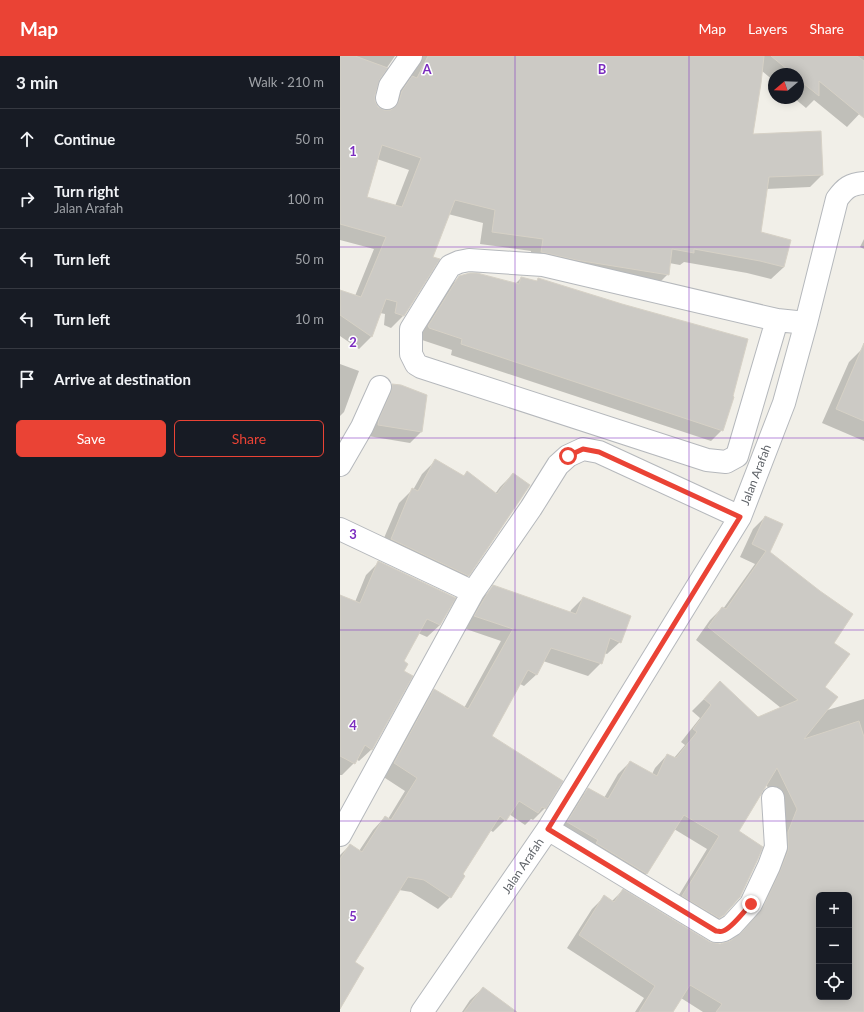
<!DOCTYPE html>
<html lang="en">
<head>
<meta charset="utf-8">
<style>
	body { margin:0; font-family:Lato,sans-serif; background:#20242c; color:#f1f3f6 }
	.controls { position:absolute; right:12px; bottom:12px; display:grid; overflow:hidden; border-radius:6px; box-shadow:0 2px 10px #0003 }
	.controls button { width:36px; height:36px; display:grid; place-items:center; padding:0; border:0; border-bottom:1px solid #363941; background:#171b24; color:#f1f3f6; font:20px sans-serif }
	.compass { position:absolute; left:428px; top:12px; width:36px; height:36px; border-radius:50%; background:#171b24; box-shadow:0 2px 10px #0003; rotate:251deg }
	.stop { position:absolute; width:12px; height:12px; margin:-9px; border:3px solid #ea4335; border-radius:50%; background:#fff }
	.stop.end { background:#ea4335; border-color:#fff; box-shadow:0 1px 4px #0008 }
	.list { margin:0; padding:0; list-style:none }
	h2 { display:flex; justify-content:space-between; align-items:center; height:52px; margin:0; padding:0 16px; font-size:17px }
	h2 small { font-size:13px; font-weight:400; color:#9ea1a6 }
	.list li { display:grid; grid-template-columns:26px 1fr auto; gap:12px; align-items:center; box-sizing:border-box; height:60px; padding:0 16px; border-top:1px solid #363941 }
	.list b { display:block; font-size:15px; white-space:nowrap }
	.list p { margin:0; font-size:13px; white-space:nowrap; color:#9ea1a6 }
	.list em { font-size:13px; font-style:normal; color:#9ea1a6 }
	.actions { display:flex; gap:8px; padding:12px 16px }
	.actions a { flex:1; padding:9px 0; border:1px solid #ea4335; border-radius:6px; text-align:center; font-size:14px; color:#ea4335 }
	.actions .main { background:#ea4335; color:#fff }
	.icon { flex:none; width:22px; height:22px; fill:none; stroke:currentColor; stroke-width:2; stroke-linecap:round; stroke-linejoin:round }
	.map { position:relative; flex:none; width:524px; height:956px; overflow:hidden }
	header { display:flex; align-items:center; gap:24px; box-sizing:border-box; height:56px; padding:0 20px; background:#ea4335; color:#fff }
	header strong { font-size:19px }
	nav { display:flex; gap:22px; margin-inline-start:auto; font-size:14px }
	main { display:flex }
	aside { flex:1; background:#171b24 }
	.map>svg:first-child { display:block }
	.shadow { fill:#0003; fill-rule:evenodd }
	.building { fill:#cccac5; stroke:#d6d1c6; fill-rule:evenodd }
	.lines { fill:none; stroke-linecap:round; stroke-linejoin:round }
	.minor-casing { stroke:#b5b8bc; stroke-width:24 }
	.minor { stroke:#fff; stroke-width:22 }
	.route { stroke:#ea4335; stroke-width:5 }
	.grid { fill:none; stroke:#7b2cbf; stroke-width:1; stroke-opacity:0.55 }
	.labels { text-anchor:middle; stroke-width:3; stroke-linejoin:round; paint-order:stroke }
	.street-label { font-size:12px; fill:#5f6368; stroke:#fff }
	.grid-label { font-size:13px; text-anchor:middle; font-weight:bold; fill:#7b2cbf; stroke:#fff; stroke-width:3; stroke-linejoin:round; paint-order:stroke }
</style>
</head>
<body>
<header>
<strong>Map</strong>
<nav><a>Map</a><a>Layers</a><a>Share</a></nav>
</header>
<main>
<aside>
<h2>3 min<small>Walk · 210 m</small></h2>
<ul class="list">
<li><svg class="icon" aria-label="ahead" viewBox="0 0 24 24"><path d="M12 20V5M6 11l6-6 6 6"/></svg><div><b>Continue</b></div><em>50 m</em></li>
<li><svg class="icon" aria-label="right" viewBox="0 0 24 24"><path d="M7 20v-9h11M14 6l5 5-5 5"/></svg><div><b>Turn right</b><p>Jalan Arafah</p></div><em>100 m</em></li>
<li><svg class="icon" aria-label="left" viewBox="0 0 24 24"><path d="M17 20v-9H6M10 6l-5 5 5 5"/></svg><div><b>Turn left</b></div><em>50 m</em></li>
<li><svg class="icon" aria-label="left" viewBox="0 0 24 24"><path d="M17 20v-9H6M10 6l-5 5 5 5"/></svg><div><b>Turn left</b></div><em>10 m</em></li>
<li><svg class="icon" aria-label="arrive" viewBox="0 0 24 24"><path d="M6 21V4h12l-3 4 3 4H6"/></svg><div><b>Arrive at destination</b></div></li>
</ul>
<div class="actions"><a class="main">Save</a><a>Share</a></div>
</aside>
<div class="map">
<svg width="524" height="956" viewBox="0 0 524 956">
	<rect width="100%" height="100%" fill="#f1efe8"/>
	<!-- shadow -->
	<path class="shadow" d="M 0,0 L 56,0 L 55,0 L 37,26 L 34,45 L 38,52 L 43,55 L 48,55 L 60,0 L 524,0 L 524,53 L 507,71 L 474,44 L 466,52 L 454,42 L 458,42 L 458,18 L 434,18 L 434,25 L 422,15 L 412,79 L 482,119 L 470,131 L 426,133 L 420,177 L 444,211 L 431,223 L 407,217 L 344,206 L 340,209 L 329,207 L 328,218 L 315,231 L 190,209 L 191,195 L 140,188 L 143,167 L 108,158 L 63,260 L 51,272 L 44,269 L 45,258 L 40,257 L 31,281 L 19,293 L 0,280 L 0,235 L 15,240 L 34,193 L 0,184 ZM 37,103 L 69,114 L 55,150 L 26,142 Z
		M 524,183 L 524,193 L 520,191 Z
		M 119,221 L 175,228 L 181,222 L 196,226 L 198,224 L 382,374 L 371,385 L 111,299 L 112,294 L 79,283 L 77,281 L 108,232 Z
		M 523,292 L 524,292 L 524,385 L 482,367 L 509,306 Z
		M 0,308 L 19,315 L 4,356 L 0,360 Z
		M 52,329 L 86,340 L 81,376 L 70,387 L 28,380 L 41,340 Z
		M 95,405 L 123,420 L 127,417 L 155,438 L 160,431 L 173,418 L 189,430 L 128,520 L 115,533 L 38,496 L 59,447 L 72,434 L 73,434 L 82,418 Z
		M 425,461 L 428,496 L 493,587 L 461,662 L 524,643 L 524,956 L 363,956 L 341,942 L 332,956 L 295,956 L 304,942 L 227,892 L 252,853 L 264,841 L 272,845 L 283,834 L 369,887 L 376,889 L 383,888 L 391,886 L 397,882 L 408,870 L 428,829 L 445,766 L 426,728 L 397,776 L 383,859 L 370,871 L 331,852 L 367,793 L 334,773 L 306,818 L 294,830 L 216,778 L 236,745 L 248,733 L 264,742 L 278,718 L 290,706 L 312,718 L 315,712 L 327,699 L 334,702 L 345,689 L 341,686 L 360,662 L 352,655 L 368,639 L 417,662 L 441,652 L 356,584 L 370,564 L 382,552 L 383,553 L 415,508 L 400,501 L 413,473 ZM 479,839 L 509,839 L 509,941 L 479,941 Z
		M 39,506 L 114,542 L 100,569 L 87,581 L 78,577 L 62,606 L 63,615 L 32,693 L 19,705 L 16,703 L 14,707 L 2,719 L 0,719 L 0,540 L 15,546 L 26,519 Z
		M 153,531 L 230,557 L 231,554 L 243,542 L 280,586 L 267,598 L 264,597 L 261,607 L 248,620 L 203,605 L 197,618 L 184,630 L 180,628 L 151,680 L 205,752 L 193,764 L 191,763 L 185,769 L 169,758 L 165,764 L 153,776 L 150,774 L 122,818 L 110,841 L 98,853 L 71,836 L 59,834 L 13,906 L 0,951 L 0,799 L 10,789 L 19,795 L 33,774 L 45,761 L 48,763 L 65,735 L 42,720 L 82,647 L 94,634 L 124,652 L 161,585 L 123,572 L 141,543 Z
		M 143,932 L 175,956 L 122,956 L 130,944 Z"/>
	<!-- building -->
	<path class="building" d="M 0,0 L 15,0 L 48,12 L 40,23 L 35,39 L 35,45 L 38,51 L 44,54 L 51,54 L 56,50 L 59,45 L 62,35 L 72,20 L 77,22 L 88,0 L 424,0 L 421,27 L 413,78 L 481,75 L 483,119 L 429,121 L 421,176 L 451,184 L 444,211 L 420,205 L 354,193 L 354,197 L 332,193 L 329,219 L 236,204 L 201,196 L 203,183 L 152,176 L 155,154 L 115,144 L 93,201 L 100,203 L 64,260 L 55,257 L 57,246 L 46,243 L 32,281 L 0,259 L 0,234 L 21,241 L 46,181 L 0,168 ZM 42,89 L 81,102 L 62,151 L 27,141 Z
		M 431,0 L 517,0 L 524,5 L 524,62 L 479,25 L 479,40 L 458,23 L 458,18 L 453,18 Z
		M 130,217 L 137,217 L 179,228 L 181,221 L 197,225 L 198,222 L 282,248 L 408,283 L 393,340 L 394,341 L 383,375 L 121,288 L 122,283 L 89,272 L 89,271 L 88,270 L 119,220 Z
		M 524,287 L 524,365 L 496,353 Z
		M 52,328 L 61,329 L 87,339 L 82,376 L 38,369 L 39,363 L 51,336 L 52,330 Z
		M 95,403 L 124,420 L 127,415 L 157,438 L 173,417 L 190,429 L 129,520 L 51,483 L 72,432 L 78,435 Z
		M 425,460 L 443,468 L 430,496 L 480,535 L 513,558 L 494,587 L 510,598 L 485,631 L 498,641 L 464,683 L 519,665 L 524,681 L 524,956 L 376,956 L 382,948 L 350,929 L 333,956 L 299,956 L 315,930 L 239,879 L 264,839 L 274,846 L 283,833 L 370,886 L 380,888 L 390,885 L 401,877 L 422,853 L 440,815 L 448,795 L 448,776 L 457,753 L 437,712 L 399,775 L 423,791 L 417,805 L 400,841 L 384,859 L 379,862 L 342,840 L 379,780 L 344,759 L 307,818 L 256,787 L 258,784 L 227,766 L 248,732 L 268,743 L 290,705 L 317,720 L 327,698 L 336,702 L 357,676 L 353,673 L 371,649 L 364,643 L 380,625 L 418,661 L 458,644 L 368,571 L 382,551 L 386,553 L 426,495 L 412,488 ZM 479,839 L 509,839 L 509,941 L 479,941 Z
		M 38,505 L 116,542 L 100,569 L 87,563 L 64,605 L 68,608 L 64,615 L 73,620 L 32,694 L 25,689 L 15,708 L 0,700 L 0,539 L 20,547 Z
		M 153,529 L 236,558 L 243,541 L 291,560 L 281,587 L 270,582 L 262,608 L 211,592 L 197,619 L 188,614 L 152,680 L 223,725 L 206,753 L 202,751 L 198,757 L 179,745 L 166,765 L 160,760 L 123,818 L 125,820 L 111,842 L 84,824 L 68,821 L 15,906 L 24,912 L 0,953 L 0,803 L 10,788 L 22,796 L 45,760 L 51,764 L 77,722 L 54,707 L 94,633 L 128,653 L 173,573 L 134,560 L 144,543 Z
		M 143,931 L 177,956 L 124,956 Z"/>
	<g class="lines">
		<!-- minor casing -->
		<g class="minor-casing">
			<path id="minor" d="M 47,42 L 50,30 L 71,0
				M 437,264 L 397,400 L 386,406 L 367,404 L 81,311 L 76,308 L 71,298 L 71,273 L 110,210 L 119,206 L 129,204 L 203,209 L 437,264 L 466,267
				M 0,409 L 22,371 L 40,331
				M 0,473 L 133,536
				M 208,773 L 376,875 L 380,875 L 384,874 L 392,869 L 411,848 L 429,810 L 436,791 L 433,742
				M 0,779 L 133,536 L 191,452 L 218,409 L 228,400 L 243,393 L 259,396 L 400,461
				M 82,956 L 208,773 L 400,461 L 444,347 L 466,267 L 497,143 C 505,132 510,128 524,127"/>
		</g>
		<!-- minor -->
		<use href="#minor" class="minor"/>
	</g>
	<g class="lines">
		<!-- route -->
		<path class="route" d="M 228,400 L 243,393 L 259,396 L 400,461 L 208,773 L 376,875 C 379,875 380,876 383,875 C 392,872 404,855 411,848"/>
	</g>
	<!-- grid -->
	<path class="grid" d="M 175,0 L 175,956M 349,0 L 349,956M 0,191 L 524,191M 0,382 L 524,382M 0,574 L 524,574M 0,765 L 524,765"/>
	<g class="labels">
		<!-- street labels -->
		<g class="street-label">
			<text transform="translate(416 419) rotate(-69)" y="4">Jalan Arafah</text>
			<text transform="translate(183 810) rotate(-56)" y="4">Jalan Arafah</text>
		</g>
	</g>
	<g class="grid-label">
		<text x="87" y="18">A</text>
		<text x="262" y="18">B</text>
		<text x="13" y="100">1</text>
		<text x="13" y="291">2</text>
		<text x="13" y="483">3</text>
		<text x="13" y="674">4</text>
		<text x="13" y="865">5</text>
	</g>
</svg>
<div class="controls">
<button>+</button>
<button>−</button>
<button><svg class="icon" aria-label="locate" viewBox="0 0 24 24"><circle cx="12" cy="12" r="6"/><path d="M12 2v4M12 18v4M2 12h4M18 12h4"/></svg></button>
</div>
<svg class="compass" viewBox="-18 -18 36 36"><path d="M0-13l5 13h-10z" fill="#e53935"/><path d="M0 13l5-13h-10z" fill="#9ea1a6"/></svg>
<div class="stop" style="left:228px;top:400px"></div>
<div class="stop end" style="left:411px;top:848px"></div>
</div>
</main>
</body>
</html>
